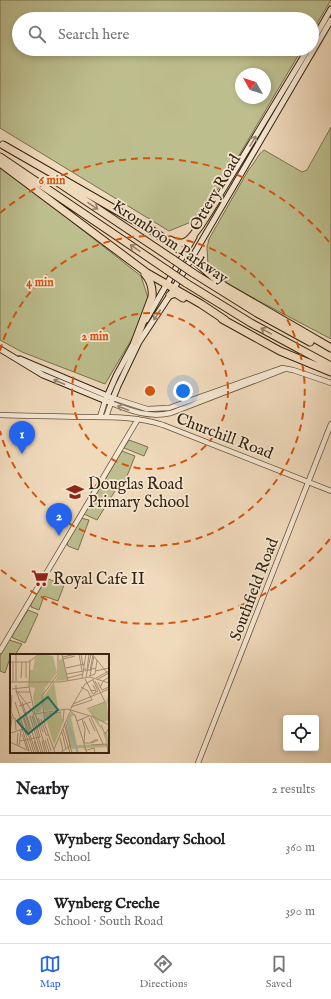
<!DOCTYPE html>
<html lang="en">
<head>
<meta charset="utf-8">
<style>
	body { margin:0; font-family:"IM FELL English",serif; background:#f6f6f6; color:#202124 }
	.controls { position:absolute; right:12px; bottom:12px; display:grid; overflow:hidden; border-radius:4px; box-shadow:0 2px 6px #0003 }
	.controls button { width:36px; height:36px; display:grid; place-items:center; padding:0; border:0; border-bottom:1px solid #e0e0e0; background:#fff; color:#202124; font:20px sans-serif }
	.compass { position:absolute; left:235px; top:68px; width:36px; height:36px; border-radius:50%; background:#fff; box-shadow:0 2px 6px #0003; rotate:309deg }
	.you { position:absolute; left:183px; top:391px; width:14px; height:14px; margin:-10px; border:3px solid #fff; border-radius:50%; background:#1a73e8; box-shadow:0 0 0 6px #1a73e833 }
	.badge { display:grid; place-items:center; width:26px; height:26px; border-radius:50%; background:#2563eb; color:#fff; font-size:13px; font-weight:700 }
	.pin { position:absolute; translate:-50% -33px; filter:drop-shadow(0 1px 2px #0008) }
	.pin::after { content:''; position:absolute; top:21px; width:14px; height:12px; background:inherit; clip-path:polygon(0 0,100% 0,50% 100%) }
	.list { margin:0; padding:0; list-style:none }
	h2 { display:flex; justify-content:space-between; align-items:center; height:52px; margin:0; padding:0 16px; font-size:17px }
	h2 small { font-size:13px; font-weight:400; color:#757577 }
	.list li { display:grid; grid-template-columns:26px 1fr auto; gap:12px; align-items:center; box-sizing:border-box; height:64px; padding:0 16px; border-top:1px solid #e0e0e0 }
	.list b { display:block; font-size:15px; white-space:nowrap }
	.list p { margin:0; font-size:13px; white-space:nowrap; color:#757577 }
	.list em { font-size:13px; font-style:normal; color:#757577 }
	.icon { flex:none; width:22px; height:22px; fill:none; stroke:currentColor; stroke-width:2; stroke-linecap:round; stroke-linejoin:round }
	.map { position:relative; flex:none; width:331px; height:763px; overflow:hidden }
	.search { position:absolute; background:#fff; box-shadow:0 2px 6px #0003; left:12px; right:12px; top:12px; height:44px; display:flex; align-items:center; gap:10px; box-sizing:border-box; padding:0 14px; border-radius:22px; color:#757577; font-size:15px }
	.sheet { height:180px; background:#fff }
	nav { display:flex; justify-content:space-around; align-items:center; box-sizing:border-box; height:56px; border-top:1px solid #e0e0e0; background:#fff; font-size:11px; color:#757577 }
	nav a { display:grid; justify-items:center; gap:2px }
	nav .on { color:#2563eb }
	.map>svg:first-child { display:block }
	.green { fill:#bdbe8e; stroke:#79714f; fill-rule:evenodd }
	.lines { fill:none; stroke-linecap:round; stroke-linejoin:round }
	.tertiary-casing { stroke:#64523b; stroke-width:6 }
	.secondary-casing { stroke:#352410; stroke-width:7 }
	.motorway-casing { stroke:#352410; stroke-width:9 }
	.tertiary { stroke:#f5e7d3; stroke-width:4.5 }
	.secondary { stroke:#f5e7d3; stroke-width:5 }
	.motorway { stroke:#f0dabc; stroke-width:7 }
	.motorway-bridge-casing { stroke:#352410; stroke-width:9; stroke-linecap:butt }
	.motorway-bridge { stroke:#f0dabc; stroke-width:7 }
	.oneway { stroke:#958672 }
	.oneway2 { stroke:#927f66 }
	.ring { fill:none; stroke:#d6540c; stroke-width:2; stroke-dasharray:7 5 }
	.labels { text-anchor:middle; stroke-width:3.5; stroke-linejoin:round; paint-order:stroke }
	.street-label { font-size:16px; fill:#352410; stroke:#f5e7d3 }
	.poi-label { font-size:16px; fill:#352410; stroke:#f5e7d3; text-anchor:start }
	.inset-river { fill:none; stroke:#9db8b9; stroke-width:2 }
	.inset-road { fill:none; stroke:#a59177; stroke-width:1 }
	.view { fill:#0f766e; fill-opacity:0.15; stroke:#0f766e; stroke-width:2 }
	.inset-edge { fill:none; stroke:#352410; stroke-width:2 }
	.centre { fill:#d6540c; stroke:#f5e7d3; stroke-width:2 }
	.ring-label { font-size:12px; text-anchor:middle; font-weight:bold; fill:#d6540c; stroke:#f5e7d3; stroke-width:3.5; stroke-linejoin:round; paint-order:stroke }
</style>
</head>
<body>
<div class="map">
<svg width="331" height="763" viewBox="0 0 331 763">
	<rect width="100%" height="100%" fill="#f0dabc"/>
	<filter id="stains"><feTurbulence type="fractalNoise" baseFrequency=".005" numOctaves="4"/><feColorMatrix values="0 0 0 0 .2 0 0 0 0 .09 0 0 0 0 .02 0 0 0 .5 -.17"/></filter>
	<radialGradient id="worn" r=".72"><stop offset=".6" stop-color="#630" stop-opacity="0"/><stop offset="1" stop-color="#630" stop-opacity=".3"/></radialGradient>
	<!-- green -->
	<path class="green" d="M 0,0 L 331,0 L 312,32 L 312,19 L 19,19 L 19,49 L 302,49 L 222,184 L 191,222 L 169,231 L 0,128 ZM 241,74 L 265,74 L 265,98 L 241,98 Z
		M 331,127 L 331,339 L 221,281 L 208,265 L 207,247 L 209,239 L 249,169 C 255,163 258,154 264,150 L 302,172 L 307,170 Z
		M 0,165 L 141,276 L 148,298 L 139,327 L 105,384 L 22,352 L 0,340 Z
		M 129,440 L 148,447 L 144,456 L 124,448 Z
		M 122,451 L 135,456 L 121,491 L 103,483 Z
		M 101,486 L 115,491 L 97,520 L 84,514 Z
		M 81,518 L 89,520 L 78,550 L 68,546 L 67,543 Z
		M 48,579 L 64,585 L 58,601 L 44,596 L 39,610 L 31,607 L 31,604 L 43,584 L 45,581 Z
		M 28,610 L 38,614 L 25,643 L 13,638 L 12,636 Z
		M 9,640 L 22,644 L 15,655 L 11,655 L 5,673 L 0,671 L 0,656 Z"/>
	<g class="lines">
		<!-- tertiary casing -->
		<g class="tertiary-casing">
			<path id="tertiary" d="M 113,398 L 147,409 L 169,408 L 282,368 L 293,370 L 331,383
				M 0,415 C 27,416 54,416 81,417 C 108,417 137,416 163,425 L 331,491
				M 100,417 L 105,401
				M 106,417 L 111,403 C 131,411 149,418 171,413 L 285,369
				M 0,651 L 138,419
				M 198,763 L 331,424"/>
		</g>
		<!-- secondary casing -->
		<g class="secondary-casing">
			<path id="secondary" d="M 312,42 L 331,9
				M 218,198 L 308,49
				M 146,320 L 194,237
				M 0,349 L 43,375 L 111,403 L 118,386 L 139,342 L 170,295 L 331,20
				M 20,359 L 110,397
				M 105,401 L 116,376 L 136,339"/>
		</g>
		<!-- motorway casing -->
		<g class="motorway-casing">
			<path id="motorway" d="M 3,145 L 156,233 L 194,260 L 224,286 L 331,348
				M 0,157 L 167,270
				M 0,163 L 147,273 L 201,304 L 225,320
				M 56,181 L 174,260
				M 170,240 C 175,242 180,245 185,242 C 194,239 213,205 219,196
				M 193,273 L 257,313 L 310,342
				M 186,283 L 251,323 L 331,366
				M 170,295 L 175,293 L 183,298
				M 222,319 L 280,351 L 331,372
				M 135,342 L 152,297 C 153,288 151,281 145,274"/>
		</g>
		<!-- tertiary -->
		<use href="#tertiary" class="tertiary"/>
		<!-- secondary -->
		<use href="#secondary" class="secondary"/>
		<!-- motorway -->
		<use href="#motorway" class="motorway"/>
		<!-- motorway-bridge casing -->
		<g class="motorway-bridge-casing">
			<path id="motorway-bridge" d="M 174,260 L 193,273
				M 167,270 L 186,283"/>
		</g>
		<!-- motorway-bridge -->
		<use href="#motorway-bridge" class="motorway-bridge"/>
	</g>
	<!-- one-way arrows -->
	<defs><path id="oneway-shaft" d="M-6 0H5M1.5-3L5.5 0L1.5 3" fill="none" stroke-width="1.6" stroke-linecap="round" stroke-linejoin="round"/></defs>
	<g class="oneway">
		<use href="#oneway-shaft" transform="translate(253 141) rotate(-59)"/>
		<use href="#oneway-shaft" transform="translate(157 315) rotate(123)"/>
		<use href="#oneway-shaft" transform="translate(59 382) rotate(-157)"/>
		<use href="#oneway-shaft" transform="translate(123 408) rotate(-159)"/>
	</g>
	<g class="oneway2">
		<use href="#oneway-shaft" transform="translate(93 206) rotate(34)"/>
		<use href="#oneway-shaft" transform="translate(135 248) rotate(-146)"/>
		<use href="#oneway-shaft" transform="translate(266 331) rotate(-151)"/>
	</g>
	<!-- distance rings -->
	<g class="ring">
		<circle cx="150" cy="391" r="78"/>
		<path d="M0 351A155 155 0 1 1 0 431"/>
		<path d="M330 539A233 233 0 0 1 0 569M0 213A233 233 0 0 1 330 243"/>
	</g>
	<!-- icons -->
	<defs>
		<g id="school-bare" transform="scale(1.38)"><path d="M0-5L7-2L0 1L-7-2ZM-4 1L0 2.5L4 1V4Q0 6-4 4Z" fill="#8f2418" stroke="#f5e7d3" stroke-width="2.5" paint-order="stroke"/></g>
		<g id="supermarket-bare" transform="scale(1.38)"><path d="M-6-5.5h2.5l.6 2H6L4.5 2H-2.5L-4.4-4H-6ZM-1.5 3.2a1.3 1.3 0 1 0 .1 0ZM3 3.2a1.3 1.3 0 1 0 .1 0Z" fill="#8f2418" stroke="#f5e7d3" stroke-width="2.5" paint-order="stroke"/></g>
	</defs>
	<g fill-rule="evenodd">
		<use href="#school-bare" x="75" y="492"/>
		<use href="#supermarket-bare" x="40" y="578"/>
	</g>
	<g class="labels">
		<!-- street labels -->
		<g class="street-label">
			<text transform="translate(214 192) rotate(-60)" y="6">Ottery Road</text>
			<text transform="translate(171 241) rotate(34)" y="6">Kromboom Parkway</text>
			<text transform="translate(225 435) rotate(21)" y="6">Churchill Road</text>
			<text transform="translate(253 589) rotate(-69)" y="6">Southfield Road</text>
		</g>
		<!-- poi labels -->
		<g class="poi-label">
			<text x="88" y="489">Douglas Road<tspan x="88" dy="18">Primary School</tspan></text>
			<text x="53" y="584">Royal Cafe II</text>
		</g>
	</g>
	<!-- overview -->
	<g transform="translate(10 654)">
		<rect width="99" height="99" fill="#f0dabc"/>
		<path d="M 30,0 L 43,2 L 47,19 L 35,34 L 31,57 L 26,59 L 23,44 L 25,34 L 20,33 L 20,16 L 23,16 L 25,4 ZM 52,0 L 58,26 L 45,27 L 49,20 L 49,6 L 52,5 ZM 44,28 L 48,54 L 51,55 L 35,57 L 32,45 ZM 99,41 L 97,51 L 99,66 L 93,68 L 88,66 L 92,77 L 78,56 L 96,48 ZM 51,58 L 53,69 L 44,91 L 34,59 ZM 60,59 L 65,61 L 61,63 L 67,91 L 97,90 L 93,79 L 97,78 L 99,93 L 76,94 L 77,99 L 73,94 L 60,95 L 57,67 Z" fill="#bdbe8e"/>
		<path class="inset-river" d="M 57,67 L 68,99"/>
		<path class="inset-road" d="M 6,0 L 6,27M 52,0 L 58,27M 69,0 L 72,17M 71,0 L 73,12M 82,0 L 99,21M 53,3 L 66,0M 53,5 L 65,2M 20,6 L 19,33 L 25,60 L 57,55 L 84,63M 0,8 L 19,8 L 29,0M 56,14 L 74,10M 75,14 L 75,17 L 86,14M 77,16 L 79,0M 80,17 L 83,1M 85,17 L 99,14M 57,20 L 74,17M 79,22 L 85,20 L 87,6M 80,22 L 84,2M 76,23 L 81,0M 11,24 L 12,8M 16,24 L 16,8M 58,24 L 73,20M 72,24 L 76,0M 86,24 L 99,17M 75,25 L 83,40 L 88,37 L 83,26M 88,25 L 99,19M 85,27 L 95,48M 0,28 L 50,28 L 80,23 L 99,29M 3,28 L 3,8M 88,28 L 92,36 L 99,33M 6,31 L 6,36 L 26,62 L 37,99M 90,34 L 93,27 L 99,23M 2,35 L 19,33M 80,36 L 86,37 L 83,31M 6,37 L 16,63M 7,38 L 20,38M 2,41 L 1,57 L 4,65M 5,48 L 22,99M 12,48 L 29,99M 63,50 L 99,35M 9,52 L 21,48M 62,52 L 60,57 L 65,61 L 77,99M 62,52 L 75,30 L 84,25M 61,53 L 82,46 L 78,37 L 71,33M 77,55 L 95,48M 40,58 L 41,60 L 51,58M 0,59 L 2,65 L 0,78M 20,62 L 31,99M 22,62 L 33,99M 82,62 L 99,71M 13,63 L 24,99M 14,63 L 26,99M 16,63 L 20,76M 81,63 L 93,90M 5,64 L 6,76M 28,64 L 33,78M 79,64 L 85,77M 9,65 L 19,97M 31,65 L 36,81 L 38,81M 72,65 L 75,75 L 74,89 L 81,89M 67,67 L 79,62M 74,67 L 80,80M 53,68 L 54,56M 54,69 L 62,99M 35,71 L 45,99M 35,71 L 32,42 L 48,20 L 48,0M 91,71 L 95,80 L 99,74M 53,75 L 60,99M 52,78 L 56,95M 1,79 L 16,74M 12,80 L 17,95M 37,84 L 41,97M 50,84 L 53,97M 35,86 L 39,98M 85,86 L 88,86 L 82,89 L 81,88 ZM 10,87 L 30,83 L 23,60M 24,87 L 28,99M 32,87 L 35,99M 0,88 L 19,97M 7,91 L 8,79M 81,91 L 97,90 L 98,99M 9,92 L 11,76M 44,95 L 60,58M 77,96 L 84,94 L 85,99M 50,99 L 60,92 L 56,70"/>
		<path class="view" d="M 38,43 L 48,56 L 18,80 L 7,67 Z"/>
		<rect width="99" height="99" class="inset-edge"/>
	</g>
	<circle cx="150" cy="391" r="6" class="centre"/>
	<g class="ring-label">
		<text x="52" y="184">6 min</text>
		<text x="40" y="286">4 min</text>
		<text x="95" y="340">2 min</text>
	</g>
	<rect width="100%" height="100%" filter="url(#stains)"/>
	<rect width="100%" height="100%" fill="url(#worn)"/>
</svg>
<div class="controls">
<button><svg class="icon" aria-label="locate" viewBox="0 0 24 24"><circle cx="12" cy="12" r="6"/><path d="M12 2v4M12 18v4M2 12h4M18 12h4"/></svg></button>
</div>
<svg class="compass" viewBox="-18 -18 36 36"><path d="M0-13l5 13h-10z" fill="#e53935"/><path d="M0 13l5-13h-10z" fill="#757577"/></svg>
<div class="you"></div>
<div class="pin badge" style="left:22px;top:454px">1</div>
<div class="pin badge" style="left:59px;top:536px">2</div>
<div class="search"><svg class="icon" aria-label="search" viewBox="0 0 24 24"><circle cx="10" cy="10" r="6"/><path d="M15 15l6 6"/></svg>Search here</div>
</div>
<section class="sheet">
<h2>Nearby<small>2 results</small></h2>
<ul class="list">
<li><span class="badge">1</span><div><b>Wynberg Secondary School</b><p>School</p></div><em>360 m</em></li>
<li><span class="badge">2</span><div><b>Wynberg Creche</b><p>School · South Road</p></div><em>390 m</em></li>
</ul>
</section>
<nav>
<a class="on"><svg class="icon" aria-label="map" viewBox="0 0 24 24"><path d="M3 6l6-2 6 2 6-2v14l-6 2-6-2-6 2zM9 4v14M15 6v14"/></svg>Map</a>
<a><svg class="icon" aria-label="directions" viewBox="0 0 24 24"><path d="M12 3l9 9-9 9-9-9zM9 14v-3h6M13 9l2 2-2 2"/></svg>Directions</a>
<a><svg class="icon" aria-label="saved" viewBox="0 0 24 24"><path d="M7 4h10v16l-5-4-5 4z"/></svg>Saved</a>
</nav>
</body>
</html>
